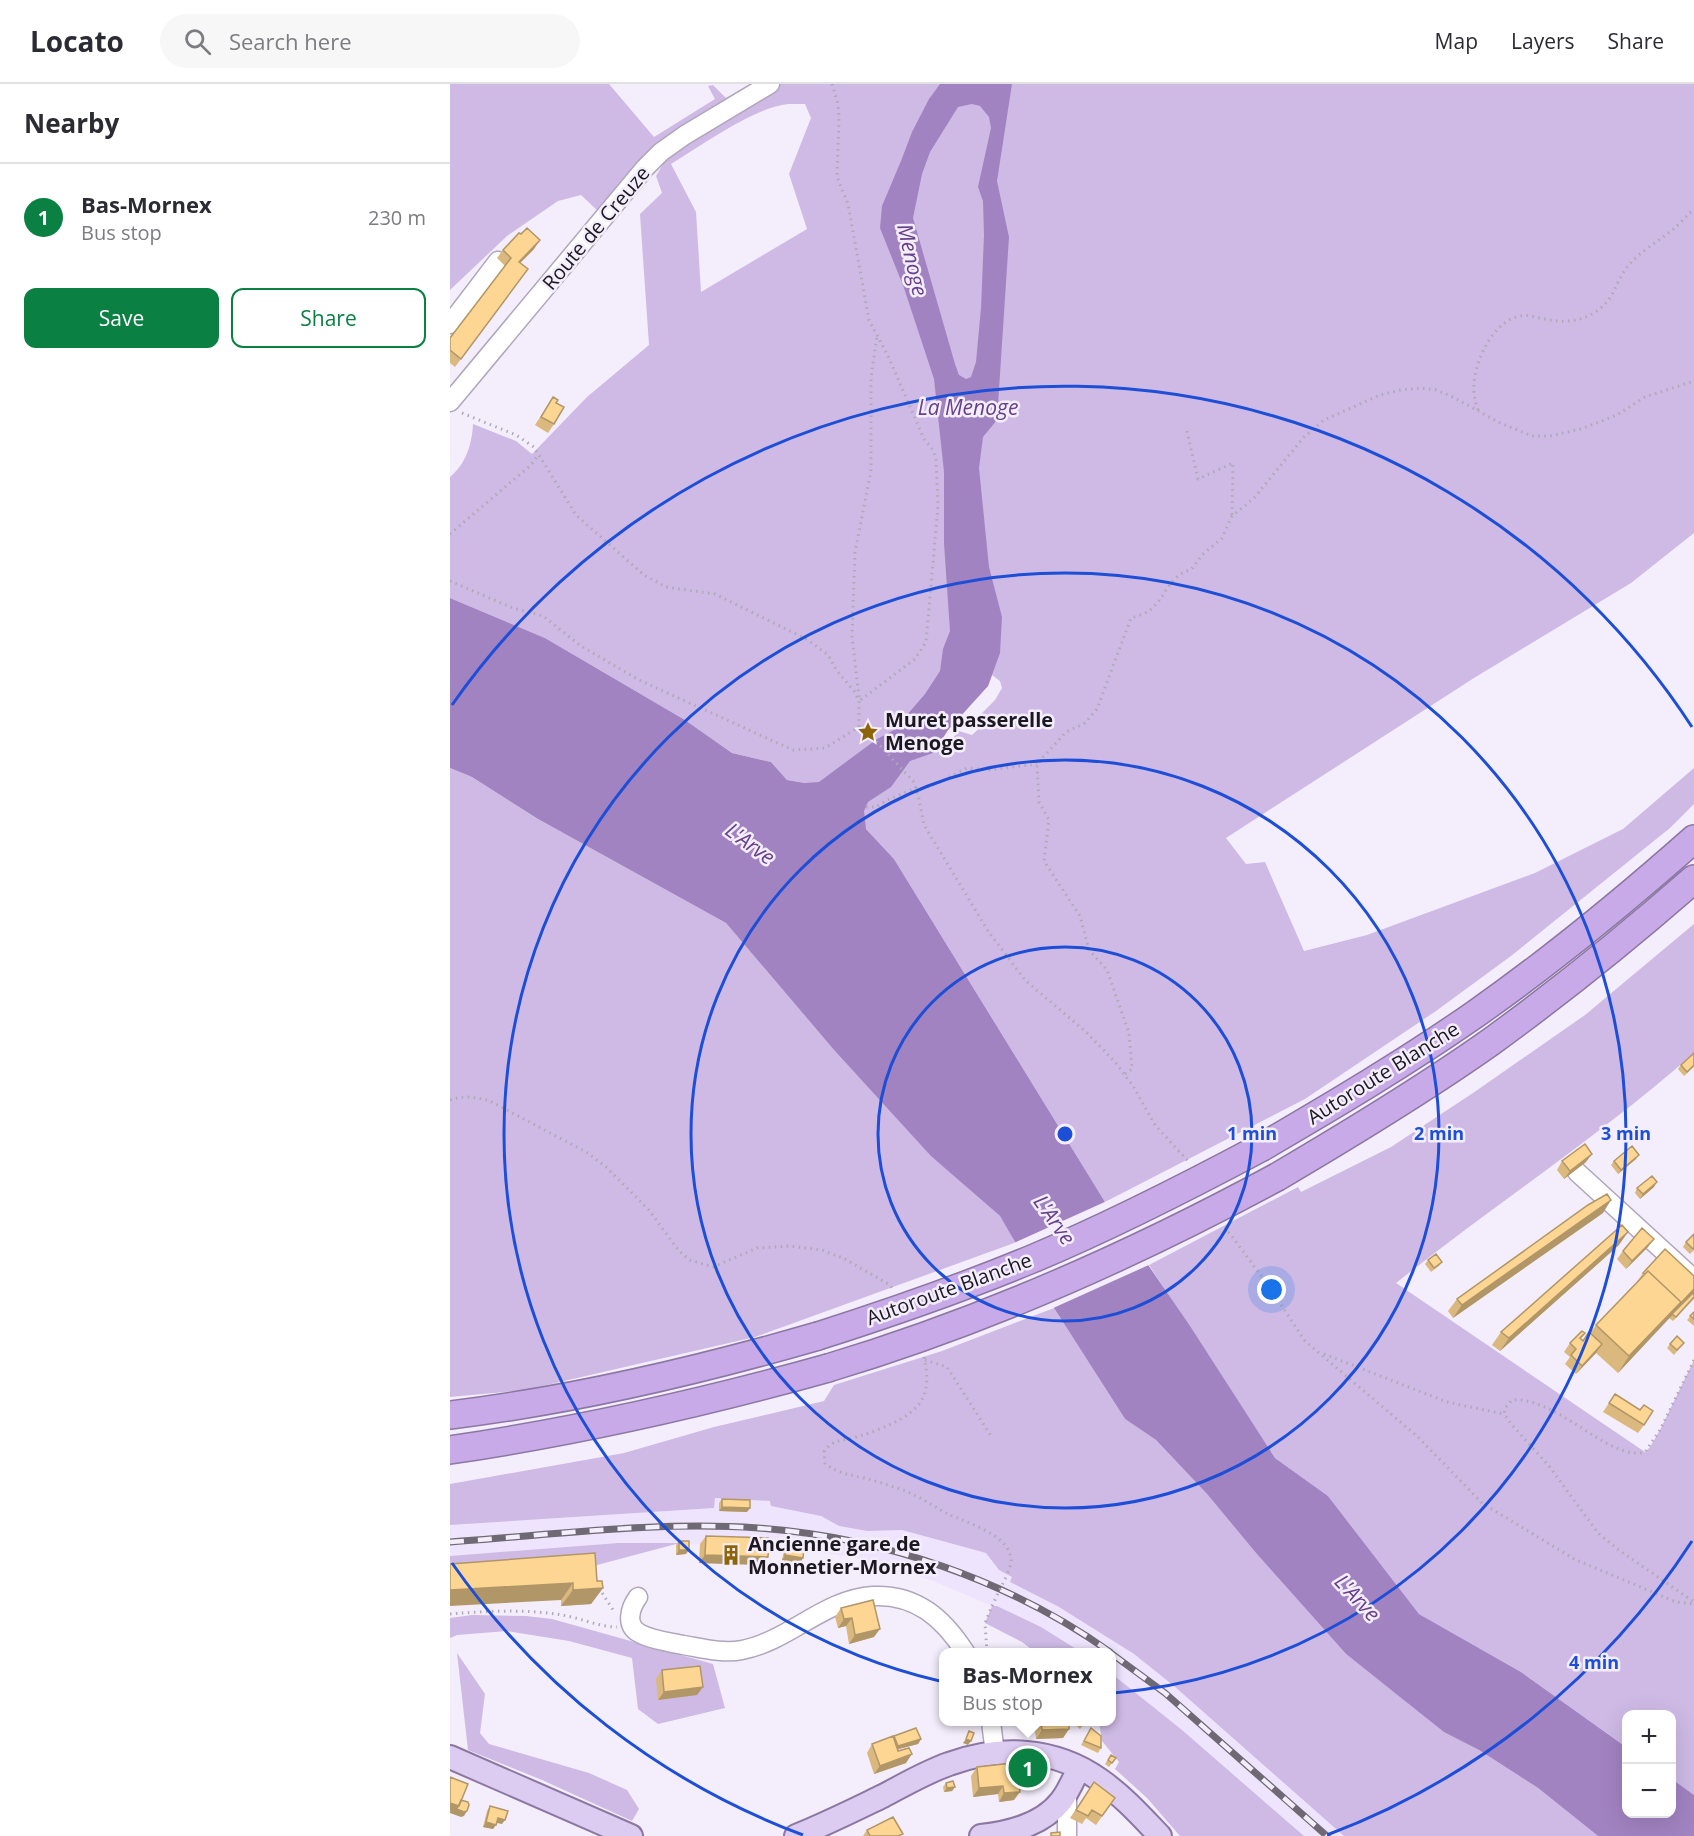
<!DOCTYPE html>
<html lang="en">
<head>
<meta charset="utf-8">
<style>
	body { margin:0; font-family:"Open Sans",sans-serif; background:#f7f7f7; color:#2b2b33 }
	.controls { position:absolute; right:18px; bottom:18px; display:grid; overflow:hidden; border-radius:12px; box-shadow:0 6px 24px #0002 }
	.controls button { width:54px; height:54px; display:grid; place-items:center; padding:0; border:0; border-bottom:2px solid #e1e1e2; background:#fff; color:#2b2b33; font:30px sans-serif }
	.you { position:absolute; left:822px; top:1206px; width:21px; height:21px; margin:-15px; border:4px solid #fff; border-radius:50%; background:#1a73e8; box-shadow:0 0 0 9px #1a73e833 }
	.badge { display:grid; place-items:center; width:39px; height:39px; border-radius:50%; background:#0b8043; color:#fff; font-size:20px; font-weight:700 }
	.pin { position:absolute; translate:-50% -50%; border:3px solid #fff; box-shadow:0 2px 6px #0006 }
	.popup { position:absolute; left:489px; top:1564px; width:177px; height:78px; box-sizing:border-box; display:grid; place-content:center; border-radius:12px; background:#fff; filter:drop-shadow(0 2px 4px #0005); font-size:20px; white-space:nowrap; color:#7c7c81 }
	.popup b { font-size:22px; color:#2b2b33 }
	.popup::after { content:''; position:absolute; left:50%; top:100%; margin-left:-12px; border:12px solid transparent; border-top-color:#fff }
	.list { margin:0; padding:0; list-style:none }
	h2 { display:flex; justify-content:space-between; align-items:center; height:78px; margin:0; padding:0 24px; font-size:26px }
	h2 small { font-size:20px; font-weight:400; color:#7c7c81 }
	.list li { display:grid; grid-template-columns:39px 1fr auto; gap:18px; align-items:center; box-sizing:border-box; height:108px; padding:0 24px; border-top:2px solid #e1e1e2 }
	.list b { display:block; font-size:22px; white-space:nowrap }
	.list p { margin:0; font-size:20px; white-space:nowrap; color:#7c7c81 }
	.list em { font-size:20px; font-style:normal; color:#7c7c81 }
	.actions { display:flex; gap:12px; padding:18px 24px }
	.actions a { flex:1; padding:14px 0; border:2px solid #0b8043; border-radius:12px; text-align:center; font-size:21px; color:#0b8043 }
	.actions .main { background:#0b8043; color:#fff }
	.icon { flex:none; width:33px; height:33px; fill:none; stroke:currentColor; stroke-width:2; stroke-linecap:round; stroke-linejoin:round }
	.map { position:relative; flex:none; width:1244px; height:1752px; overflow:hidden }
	header { display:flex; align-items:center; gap:36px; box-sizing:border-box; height:84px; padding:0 30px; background:#fff; border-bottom:2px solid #e1e1e2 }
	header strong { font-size:28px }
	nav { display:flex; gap:33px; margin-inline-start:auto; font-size:21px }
	.search { width:420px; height:54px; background:#f7f7f7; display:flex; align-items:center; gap:15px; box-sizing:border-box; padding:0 21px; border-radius:33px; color:#7c7c81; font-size:22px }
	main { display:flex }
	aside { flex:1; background:#fff }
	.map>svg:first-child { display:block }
	.built { fill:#efe4fd }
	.green { fill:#cebae5; fill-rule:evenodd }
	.water { fill:#a183c1; fill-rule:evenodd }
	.pier { fill:#f4eefc }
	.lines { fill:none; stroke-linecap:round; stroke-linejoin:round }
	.minor-casing { stroke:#b0a6bc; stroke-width:21 }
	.major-casing { stroke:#8b77a1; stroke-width:26 }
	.highway-casing { stroke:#8b77a1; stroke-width:30 }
	.path { stroke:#aea9b5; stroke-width:3; stroke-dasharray:1.5 4.5; stroke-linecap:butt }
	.minor { stroke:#fff; stroke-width:18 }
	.major { stroke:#ddccf1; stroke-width:22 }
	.highway { stroke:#c7aae7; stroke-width:27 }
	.rail-casing { stroke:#6e6973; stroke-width:7 }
	.rail { stroke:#f4eefc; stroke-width:4.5; stroke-dasharray:14; stroke-linecap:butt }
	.highway-bridge-casing { stroke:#8b77a1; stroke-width:30; stroke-linecap:butt }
	.path-bridge { stroke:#aea9b5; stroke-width:3; stroke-dasharray:1.5 4.5; stroke-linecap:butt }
	.highway-bridge { stroke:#c7aae7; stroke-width:27 }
	.wall { fill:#dab87e }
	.shaded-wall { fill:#b19667 }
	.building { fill:#fdd693; stroke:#b19667; stroke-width:1.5 }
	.ring { fill:none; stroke:#1d4ed8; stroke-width:3 }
	.labels { text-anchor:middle; stroke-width:5; stroke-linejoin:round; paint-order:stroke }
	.street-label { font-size:20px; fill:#1c1820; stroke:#f4eefc }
	.poi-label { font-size:20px; font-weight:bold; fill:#1c1820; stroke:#f4eefc; text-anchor:start }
	.water-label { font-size:21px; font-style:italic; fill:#67408c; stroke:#f4eefc }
	.centre { fill:#1d4ed8; stroke:#f4eefc; stroke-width:3 }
	.ring-label { font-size:18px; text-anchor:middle; font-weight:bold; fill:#1d4ed8; stroke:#f4eefc; stroke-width:5; stroke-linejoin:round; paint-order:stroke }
</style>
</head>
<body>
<header>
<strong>Locato</strong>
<div class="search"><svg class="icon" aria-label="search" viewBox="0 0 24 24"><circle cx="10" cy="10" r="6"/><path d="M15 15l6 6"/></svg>Search here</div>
<nav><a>Map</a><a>Layers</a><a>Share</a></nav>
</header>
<main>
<aside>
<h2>Nearby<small></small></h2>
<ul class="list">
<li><span class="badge">1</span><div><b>Bas-Mornex</b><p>Bus stop</p></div><em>230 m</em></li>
</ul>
<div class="actions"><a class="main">Save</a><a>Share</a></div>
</aside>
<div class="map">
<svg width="1244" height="1752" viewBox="0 0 1244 1752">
	<rect width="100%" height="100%" fill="#f4eefc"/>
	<!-- built -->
	<path class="built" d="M 265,1414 L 320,1417 L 322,1422 L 371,1432 L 389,1442 L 417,1447 L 452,1446 L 536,1469 L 549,1486 L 563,1493 L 560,1498 L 609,1523 L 655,1551 L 684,1570 L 724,1602 L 894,1752 L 854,1752 L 732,1646 L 662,1590 L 662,1568 L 631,1568 L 591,1543 L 547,1522 L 542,1522 L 481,1496 L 401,1473 L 322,1462 L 168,1459 L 0,1472 L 0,1441 L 264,1424 Z"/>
	<!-- green -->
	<path class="green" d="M 0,0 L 159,0 L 204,53 L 265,15 L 258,2 L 263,1 L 276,14 L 300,0 L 311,0 L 149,128 L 131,111 L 108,117 L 57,152 L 0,206 Z
		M 329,0 L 1244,0 L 1244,449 L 1181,499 L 1024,594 L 776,754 L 796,780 L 815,778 L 854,867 L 917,851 L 1085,789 L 1173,745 L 1244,684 L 1244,720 L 1220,744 L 1061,872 L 986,927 L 855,1015 L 655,1118 L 444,775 L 416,745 L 355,699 L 337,696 L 321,678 L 282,669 L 235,636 L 95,554 L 0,514 L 0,393 C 16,380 22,360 23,340 L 66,357 L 82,370 L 137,313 L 199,261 L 190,130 L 212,109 L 206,92 L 222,65 L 316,10 ZM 338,20 L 355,20 L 361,34 L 339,90 L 357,145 L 251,208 L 246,128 L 221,80 C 250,62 305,23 338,20 ZM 542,591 L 550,597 L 552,604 L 545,616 L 531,630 L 536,638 L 522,651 L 509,647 L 502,655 L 507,660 L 504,665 L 484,668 L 498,646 L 538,602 Z
		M 0,684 L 22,693 L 88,735 L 276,839 L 384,966 L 481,1071 L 550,1132 L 567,1158 L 305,1253 L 75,1306 L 0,1313 Z
		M 1244,840 L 1244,969 C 1150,1052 1044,1121 946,1199 L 1195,1368 L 1200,1363 L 1210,1346 L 1244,1276 L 1244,1711 L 1222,1695 L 1222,1630 L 1176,1630 L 1176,1663 L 1071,1588 L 969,1530 L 878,1412 L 825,1374 L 699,1181 L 848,1103 L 851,1108 L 941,1063 L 1023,1009 L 1135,931 Z
		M 604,1224 L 675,1335 L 706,1356 L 757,1410 L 806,1469 L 896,1570 L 994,1647 L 1029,1666 L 1088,1704 L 1148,1752 L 894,1752 L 724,1602 L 684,1570 L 609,1523 L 560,1498 L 562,1493 L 549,1486 L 536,1469 L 452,1446 L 417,1447 L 389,1442 L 371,1432 L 321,1422 L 320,1417 L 265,1414 L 264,1424 L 0,1441 L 0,1400 L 174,1369 L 264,1343 L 374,1317 L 384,1301 L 492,1267 Z
		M 168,1459 L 230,1459 L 132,1485 L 0,1494 L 0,1472 Z
		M 542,1522 L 547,1522 L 591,1543 L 631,1568 L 585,1568 L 572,1558 L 535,1539 Z
		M 22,1531 L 76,1532 L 102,1535 L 263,1580 L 275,1624 L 208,1640 L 188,1625 L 182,1574 L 119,1557 L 57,1547 L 7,1551 L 0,1554 L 0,1534 Z
		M 7,1569 L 35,1610 L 30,1649 L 39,1660 L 139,1689 L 177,1706 L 189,1725 L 182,1737 L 92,1696 L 18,1666 Z
		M 662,1590 L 732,1646 L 854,1752 L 730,1752 L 697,1714 L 665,1685 L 669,1678 L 652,1657 L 649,1638 L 662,1638 Z"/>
	<!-- water -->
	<path class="water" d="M 490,0 L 562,0 L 547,97 L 559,153 L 547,336 L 533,353 L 529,384 L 539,483 L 552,533 L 550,569 L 538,602 L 498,646 L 483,669 L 460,677 L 441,703 L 418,718 L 414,727 L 416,745 L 444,775 L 655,1118 L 740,1242 L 825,1374 L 878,1412 L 969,1530 L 1071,1588 L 1176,1663 L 1176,1730 L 1222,1730 L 1222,1695 L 1244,1711 L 1244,1752 L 1148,1752 L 1088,1704 L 1029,1666 L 994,1648 L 896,1570 L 806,1469 L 757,1410 L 706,1356 L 675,1335 L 604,1224 L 550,1132 L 481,1072 L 384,966 L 276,839 L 88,735 L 22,693 L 0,684 L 0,514 L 95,554 L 235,636 L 282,669 L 321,678 L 337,696 L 355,699 L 369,698 L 427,655 L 444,646 L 475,610 L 490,587 L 493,565 L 500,547 L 494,459 L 494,388 L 484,295 L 454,204 L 430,144 L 432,122 L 451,77 L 462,48 L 479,15 ZM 522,20 L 530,22 L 539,33 L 541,44 L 528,103 L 533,117 L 534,151 L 531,224 L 526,278 L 521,293 L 516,295 L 509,291 L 505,280 L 463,134 L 472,90 L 480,68 L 508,23 Z"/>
	<!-- pier -->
	<path class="pier" d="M 657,1117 L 701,1180 L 601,1225 L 564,1159 Z"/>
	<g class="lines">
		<!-- minor casing -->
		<g class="minor-casing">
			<path id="minor" d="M 0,240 L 48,177
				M 0,318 L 195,84 L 211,68 L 235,51 L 320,0
				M 1127,1088 L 1244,1195
				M 188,1513 C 180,1524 175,1541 189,1549 C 201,1556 219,1558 233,1561 C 251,1564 274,1570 292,1566 C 339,1557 374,1515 423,1512 C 466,1510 493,1534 515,1568
				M 541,1638 L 545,1669
				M 617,1752 L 617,1706"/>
		</g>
		<!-- major casing -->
		<g class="major-casing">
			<path id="major" d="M 0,1673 L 181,1752
				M 346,1752 C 376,1740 404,1726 433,1712 C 454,1701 476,1688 499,1680 C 549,1661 606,1664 650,1696 C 673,1712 691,1732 710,1752
				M 531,1752 C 559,1749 593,1740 611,1717 C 619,1707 624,1694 629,1684"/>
		</g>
		<!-- highway casing -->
		<g class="highway-casing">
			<path id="highway" d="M 812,1063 C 884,1021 955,979 1024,931 C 1101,877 1174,817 1244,755
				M 827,1093 C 900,1050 973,1006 1042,957 C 1112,906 1179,852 1244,795
				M 0,1331 C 125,1316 247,1287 368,1252
				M 0,1366 C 129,1347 253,1319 378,1284"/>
		</g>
		<!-- path -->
		<path class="path" d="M 382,0 L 388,20 L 389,33 L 387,93 L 398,120 L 419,236 L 439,274 L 474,355 L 483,366 L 486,376 L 488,422 L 476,558 L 465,575 L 409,617
			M 1028,326 C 1025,317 1023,309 1024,299 C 1026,274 1044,236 1071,232 C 1079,230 1087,234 1094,235 C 1113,239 1131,238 1147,227 C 1164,215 1165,200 1175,186 C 1185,171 1203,161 1217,150 C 1227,143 1235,133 1244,125
			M 12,329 L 66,351 L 84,363 L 126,431 L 194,491 L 216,503 L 265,510 L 358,556 L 378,571 L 387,587 L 404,607 L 409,617 L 409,643 L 420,651 L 463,697 L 468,710 L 474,741 L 538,847 L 575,896 L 636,948 L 665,978 L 683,1002 L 705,1041 L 738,1077
			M 737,347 L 748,395 L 783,379 L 782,432
			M 0,450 L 81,381 L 89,370
			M 0,497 L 63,524 L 93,532 L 131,562 L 189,596 L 343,666 L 375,664 L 409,643
			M 409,613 L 402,553 L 405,468 L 421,387 L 421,294 L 427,252
			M 416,723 L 426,723 L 437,716 L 466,704 L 471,705 L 486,700 L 517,684 L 539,686 L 587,680
			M 675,990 L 682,985 L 679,949 L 657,886 L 639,866 L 630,832 L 594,777 L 599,736 L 589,718 L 587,680 L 616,648 L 635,639 L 647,625 L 681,534 C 687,532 695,530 700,526 C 716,514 718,491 741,486 L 752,471 L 772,454 L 782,432 L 804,414 L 854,353 L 874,336 L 930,311 L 950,306 L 971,304 L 986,306 L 1003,313 L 1048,338 L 1082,352 L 1100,352 L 1131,345 L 1167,331 L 1195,313 L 1244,297
			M 0,1016 C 14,1011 26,1013 40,1017 L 138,1069 L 156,1083 L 199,1126 L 229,1167 L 240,1176 L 263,1183 L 307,1164 L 339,1162 L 372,1166 L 395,1175 L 440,1201 L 443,1206
			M 775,1143 L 818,1201 L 855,1257 L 968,1353 L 1032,1419 L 1124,1475 L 1226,1518 L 1244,1520
			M 874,1270 L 997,1318 L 1054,1330
			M 474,1273 C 482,1309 473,1325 441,1340 C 430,1345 418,1350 406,1353 C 393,1357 382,1355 374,1368 L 375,1379 C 387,1390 402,1391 418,1395 C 429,1398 441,1402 453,1406 C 469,1412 483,1422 498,1430 C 517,1439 562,1451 561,1478 C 561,1482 558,1487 557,1491
			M 475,1276 L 497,1283 L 541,1352
			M 1244,1276 L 1210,1346 L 1195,1368 C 1159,1378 1107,1312 1062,1316 L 1055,1324 L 1054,1330 L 1062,1341 L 1099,1382 L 1148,1449 L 1166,1464 L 1244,1518
			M 149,1504 L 165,1529
			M 0,1530 C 36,1527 76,1525 112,1531 C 131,1534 149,1543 167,1543
			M 537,1568 L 535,1539 L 542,1522"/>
		<!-- minor -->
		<use href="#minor" class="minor"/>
		<!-- major -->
		<use href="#major" class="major"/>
		<!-- highway -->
		<use href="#highway" class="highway"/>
		<!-- rail casing -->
		<g class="rail-casing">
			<path id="rail" d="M 0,1458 C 102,1451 206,1437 308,1444 C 432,1453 559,1496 660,1568
				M 662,1570 L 715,1609 L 877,1752"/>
		</g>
		<!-- rail -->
		<use href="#rail" class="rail"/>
		<!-- highway-bridge casing -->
		<g class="highway-bridge-casing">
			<path id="highway-bridge" d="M 368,1252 C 440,1229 512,1204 582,1175 C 661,1142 737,1103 812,1063
				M 378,1284 C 535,1237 683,1171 827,1093"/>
		</g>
		<!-- path-bridge -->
		<path class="path-bridge" d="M 542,1522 L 557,1491"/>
		<!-- highway-bridge -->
		<use href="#highway-bridge" class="highway-bridge"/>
	</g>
	<!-- wall -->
	<path class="wall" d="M 84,165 L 70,179 L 78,185 L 5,283 L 0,279 L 0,254 L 55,182 L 47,174 L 53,166 Z
		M 103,313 L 106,319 L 104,340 L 98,349 L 85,341 Z
		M 1244,969 L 1244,983 L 1234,992 L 1228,985 L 1231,981 Z
		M 1186,1075 L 1168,1090 L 1161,1081 L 1164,1077 Z
		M 1112,1077 L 1136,1078 L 1114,1095 L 1107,1086 Z
		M 1204,1103 L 1190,1115 L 1185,1109 L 1187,1104 Z
		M 1153,1129 L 1003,1234 L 998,1227 L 1007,1215 Z
		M 1236,1158 L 1244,1166 L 1240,1170 L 1233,1163 Z
		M 1169,1161 L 1050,1267 L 1042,1261 L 1051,1248 Z
		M 1198,1163 L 1176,1185 L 1167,1175 L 1173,1167 Z
		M 978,1176 L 992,1178 L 989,1182 L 981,1188 L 975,1180 Z
		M 1193,1189 L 1244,1192 L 1244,1215 L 1223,1237 L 1219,1234 L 1168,1289 L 1146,1269 L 1126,1290 L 1115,1280 L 1120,1273 L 1114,1268 L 1120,1259 L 1135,1249 L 1131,1255 L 1133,1257 L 1140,1249 L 1146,1241 L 1186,1199 Z
		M 1244,1228 L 1244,1242 L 1237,1236 Z
		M 1234,1259 L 1224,1271 L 1217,1264 L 1220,1260 Z
		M 1165,1310 L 1194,1341 L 1188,1349 L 1153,1328 Z
		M 272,1415 L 300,1424 L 297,1428 L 269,1427 L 269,1419 Z
		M 256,1452 L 312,1481 L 249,1479 L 250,1460 Z
		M 229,1457 L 236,1470 L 226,1471 L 226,1461 Z
		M 337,1461 L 353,1474 L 350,1479 L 332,1476 L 334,1466 Z
		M 0,1480 L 147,1497 L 153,1504 L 141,1520 L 111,1522 L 111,1516 Z
		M 391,1524 L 424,1553 L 399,1560 L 396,1542 L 388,1544 L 385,1533 Z
		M 212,1586 L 247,1611 L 208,1616 L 206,1595 Z
		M 584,1638 L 614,1638 L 615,1639 L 619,1645 L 613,1654 L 586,1655 Z
		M 622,1638 L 636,1638 L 630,1645 Z
		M 641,1644 L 651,1664 L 648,1669 L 631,1661 Z
		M 444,1652 L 471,1655 L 468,1660 L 448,1665 L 456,1679 L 424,1690 L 417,1669 L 422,1660 L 443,1653 Z
		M 661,1671 L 666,1674 L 659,1683 L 655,1680 Z
		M 563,1679 L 564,1716 L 549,1718 L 548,1710 L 523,1713 L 521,1692 L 527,1683 Z
		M 644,1698 L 665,1714 L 646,1741 L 636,1734 L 632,1740 L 620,1734 Z
		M 496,1699 L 505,1703 L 502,1707 L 494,1708 L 493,1703 Z
		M 40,1722 L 52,1740 L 47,1739 L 43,1745 L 33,1743 L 37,1727 Z
		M 417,1746 L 451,1752 L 413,1752 Z"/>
	<!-- shaded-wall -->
	<path class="shaded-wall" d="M 90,156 L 84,165 L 63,186 L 69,178 Z
		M 1142,1070 L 1136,1078 L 1114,1095 L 1120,1087 Z
		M 1189,1071 L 1186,1075 L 1168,1090 L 1171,1086 Z
		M 1207,1098 L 1204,1103 L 1190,1115 L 1193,1110 Z
		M 1161,1116 L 1153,1129 L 1003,1234 L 1012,1221 Z
		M 1178,1148 L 1169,1161 L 1050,1267 L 1059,1254 Z
		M 1204,1155 L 1198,1163 L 1176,1185 L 1182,1177 Z
		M 1244,1205 L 1244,1208 L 1168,1289 L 1179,1272 L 1231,1218 Z
		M 1152,1260 L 1146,1269 L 1126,1290 L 1132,1282 Z
		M 272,1423 L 300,1424 L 297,1428 L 269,1427 Z
		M 229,1466 L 239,1466 L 236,1470 L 226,1471 Z
		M 255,1471 L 318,1473 L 312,1481 L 249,1479 Z
		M 335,1471 L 353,1474 L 350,1479 L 332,1476 Z
		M 123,1499 L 111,1516 L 0,1522 L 0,1506 Z
		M 153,1504 L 141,1520 L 111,1522 L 123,1506 Z
		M 402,1534 L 396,1542 L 388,1544 L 394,1535 Z
		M 430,1545 L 424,1553 L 399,1560 L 405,1551 Z
		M 253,1603 L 247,1611 L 208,1616 L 214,1608 Z
		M 619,1645 L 613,1654 L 586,1655 L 592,1646 Z
		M 471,1655 L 468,1660 L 445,1666 L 448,1662 Z
		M 516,1655 L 521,1657 L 518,1661 L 513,1659 Z
		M 462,1670 L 456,1679 L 424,1690 L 430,1682 Z
		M 553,1702 L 548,1710 L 523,1713 L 529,1704 Z
		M 505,1703 L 502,1707 L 494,1708 L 497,1704 Z
		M 570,1708 L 564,1716 L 549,1718 L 554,1709 Z
		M 0,1719 L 9,1722 L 17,1727 L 14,1732 L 11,1733 L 0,1729 Z
		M 48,1734 L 55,1736 L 52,1740 L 45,1738 Z
		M 36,1738 L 46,1741 L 43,1745 L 33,1743 Z"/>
	<!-- building -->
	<path class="building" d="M 77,144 L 90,156 L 69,178 L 78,185 L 11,275 L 0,266 L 0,254 L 61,174 L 53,166 L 69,149 L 71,150 Z
		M 103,313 L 108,316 L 106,319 L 114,323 L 104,340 L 91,333 Z
		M 1244,969 L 1244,981 L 1237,988 L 1231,981 Z
		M 1135,1060 L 1142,1070 L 1120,1087 L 1112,1077 Z
		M 1182,1062 L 1189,1071 L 1171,1086 L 1164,1077 Z
		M 1202,1092 L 1207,1098 L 1193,1110 L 1187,1104 Z
		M 1157,1110 L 1161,1116 L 1012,1221 L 1007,1215 L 1138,1121 Z
		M 1172,1141 L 1178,1148 L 1059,1254 L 1051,1248 Z
		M 1192,1144 L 1204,1155 L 1182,1177 L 1173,1167 Z
		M 1244,1150 L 1244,1165 L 1243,1165 L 1236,1158 Z
		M 1215,1165 L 1244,1192 L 1244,1205 L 1228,1222 L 1231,1218 L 1198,1187 L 1195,1190 L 1193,1189 Z
		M 986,1170 L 992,1178 L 984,1184 L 978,1176 Z
		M 1198,1187 L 1231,1218 L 1179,1272 L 1146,1241 Z
		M 1244,1208 L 1244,1213 L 1226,1233 L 1222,1230 Z
		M 1244,1228 L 1244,1235 L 1240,1232 Z
		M 1132,1247 L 1135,1249 L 1130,1254 L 1133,1257 L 1139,1248 L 1152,1260 L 1132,1282 L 1121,1271 L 1126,1265 L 1120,1259 Z
		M 1227,1252 L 1234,1259 L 1227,1266 L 1220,1260 Z
		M 1165,1310 L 1190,1326 L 1194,1321 L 1203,1327 L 1194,1341 L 1159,1319 Z
		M 272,1415 L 300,1416 L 300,1424 L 272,1423 Z
		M 256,1452 L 319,1454 L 318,1473 L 255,1471 Z
		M 229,1457 L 239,1457 L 239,1466 L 229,1466 Z
		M 337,1461 L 354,1465 L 353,1474 L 335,1471 Z
		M 145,1469 L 147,1497 L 152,1497 L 153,1504 L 123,1506 L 123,1499 L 0,1506 L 0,1480 Z
		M 423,1516 L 430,1545 L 405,1551 L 402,1534 L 394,1535 L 391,1524 Z
		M 250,1582 L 253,1603 L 214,1608 L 212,1586 Z
		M 591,1638 L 614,1638 L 615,1639 L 619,1639 L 619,1645 L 592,1646 Z
		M 466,1644 L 471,1655 L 448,1662 L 444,1652 Z
		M 641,1644 L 651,1652 L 651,1664 L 634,1657 Z
		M 519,1647 L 524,1649 L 521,1657 L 516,1655 Z
		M 443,1652 L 448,1667 L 459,1664 L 462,1670 L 430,1682 L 422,1660 Z
		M 661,1671 L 666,1674 L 662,1679 L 658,1676 Z
		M 563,1679 L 564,1700 L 569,1699 L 570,1708 L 554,1709 L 553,1702 L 529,1704 L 527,1683 Z
		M 0,1693 L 18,1700 L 9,1722 L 0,1719 Z
		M 503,1697 L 505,1703 L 497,1704 L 496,1699 Z
		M 644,1698 L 665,1714 L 652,1732 L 642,1726 L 638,1732 L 626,1726 Z
		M 11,1716 L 18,1718 L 19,1721 L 17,1727 L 14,1728 L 7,1725 Z
		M 40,1722 L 58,1727 L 55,1736 L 48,1734 L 46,1741 L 36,1738 Z
		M 443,1733 L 453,1750 L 448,1752 L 420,1752 L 417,1746 Z
		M 610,1748 L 610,1752 L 601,1752 L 601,1749 Z"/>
	<!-- distance rings -->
	<g class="ring">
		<circle cx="615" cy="1050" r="187"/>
		<circle cx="615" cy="1050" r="374"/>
		<circle cx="615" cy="1050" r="561"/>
		<path d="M1242 1457A748 748 0 0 1 877 1751M353 1751A748 748 0 0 1 2 1479M2 621A748 748 0 0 1 1242 643"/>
	</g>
	<!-- icons -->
	<defs>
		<g id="sight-bare" transform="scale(1.62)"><path d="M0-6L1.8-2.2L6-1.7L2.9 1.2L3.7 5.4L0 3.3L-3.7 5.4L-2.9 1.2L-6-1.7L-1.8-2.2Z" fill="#8d6508" stroke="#f4eefc" stroke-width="2.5" paint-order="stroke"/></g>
		<g id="building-bare" transform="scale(1.62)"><path d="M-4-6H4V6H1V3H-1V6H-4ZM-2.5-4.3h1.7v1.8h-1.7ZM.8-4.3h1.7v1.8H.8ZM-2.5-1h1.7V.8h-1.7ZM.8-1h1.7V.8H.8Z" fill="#8d6508" stroke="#f4eefc" stroke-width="2.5" paint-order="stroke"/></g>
	</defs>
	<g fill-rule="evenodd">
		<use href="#sight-bare" x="418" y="648"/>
		<use href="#building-bare" x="281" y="1471"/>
	</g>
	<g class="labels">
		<!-- street labels -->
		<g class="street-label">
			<text transform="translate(146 144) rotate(-50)" y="7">Route de Creuze</text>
			<text transform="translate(933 989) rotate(-32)" y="7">Autoroute Blanche</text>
			<text transform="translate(499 1205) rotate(-20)" y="7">Autoroute Blanche</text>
		</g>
		<!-- poi labels -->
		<g class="poi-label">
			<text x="435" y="643">Muret passerelle<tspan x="435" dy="23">Menoge</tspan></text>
			<text x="298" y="1467">Ancienne gare de<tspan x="298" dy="23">Monnetier-Mornex</tspan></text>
		</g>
		<!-- water labels -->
		<g class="water-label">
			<text transform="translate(462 176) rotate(77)" y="7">Menoge</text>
			<text x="518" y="331">La Menoge</text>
			<text transform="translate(300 760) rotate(36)" y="7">L'Arve</text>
			<text transform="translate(604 1136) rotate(55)" y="7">L'Arve</text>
			<text transform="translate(907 1514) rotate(47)" y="7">L'Arve</text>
		</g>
	</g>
	<circle cx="615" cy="1050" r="9" class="centre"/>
	<g class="ring-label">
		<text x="802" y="1056">1 min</text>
		<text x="989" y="1056">2 min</text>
		<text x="1176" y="1056">3 min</text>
		<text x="1144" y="1585">4 min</text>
	</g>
</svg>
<div class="controls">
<button>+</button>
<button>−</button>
</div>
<div class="you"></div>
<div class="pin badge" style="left:578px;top:1684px">1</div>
<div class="popup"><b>Bas-Mornex</b>Bus stop</div>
</div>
</main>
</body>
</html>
